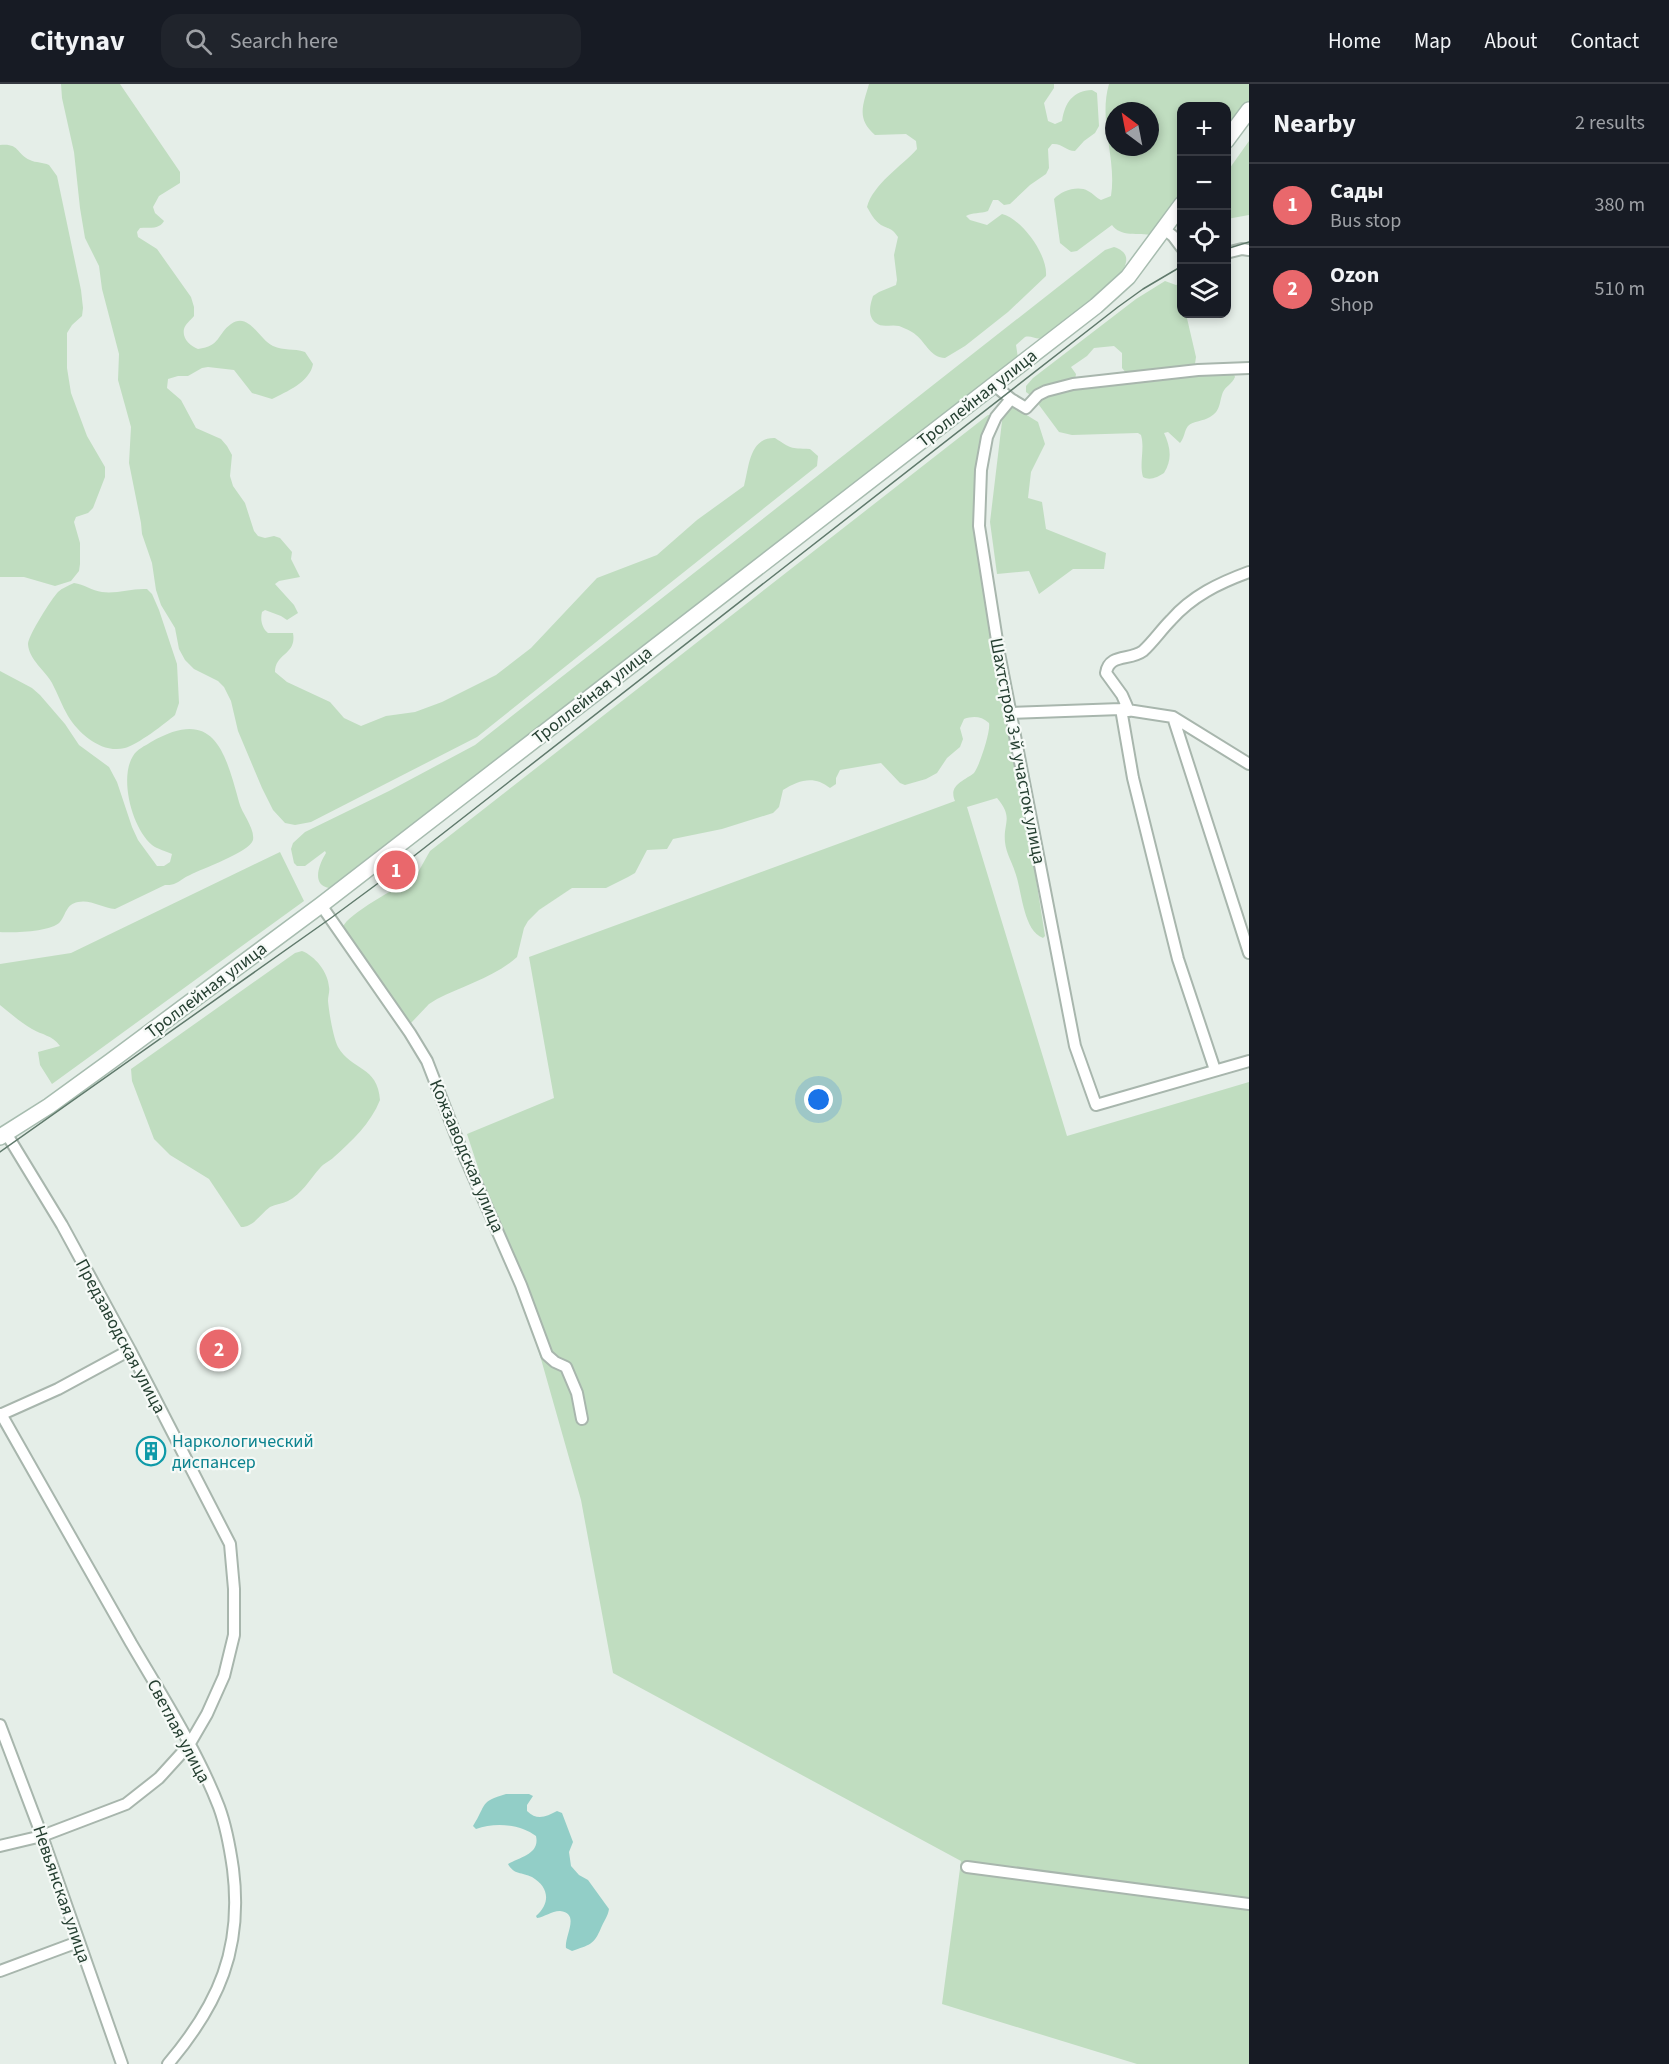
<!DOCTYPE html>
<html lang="en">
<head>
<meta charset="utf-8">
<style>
	body { margin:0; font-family:"Source Sans 3",sans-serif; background:#20242c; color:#f1f3f6 }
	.controls { position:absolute; right:18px; top:18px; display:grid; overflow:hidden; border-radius:12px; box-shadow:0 3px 9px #0003 }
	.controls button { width:54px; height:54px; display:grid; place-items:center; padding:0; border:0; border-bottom:2px solid #363941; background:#171b24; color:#f1f3f6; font:30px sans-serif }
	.compass { position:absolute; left:1105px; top:18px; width:54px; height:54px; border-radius:50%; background:#171b24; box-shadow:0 3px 9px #0003; rotate:328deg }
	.you { position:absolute; left:819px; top:1016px; width:21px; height:21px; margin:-15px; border:4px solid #fff; border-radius:50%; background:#1a73e8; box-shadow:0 0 0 9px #1a73e833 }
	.badge { display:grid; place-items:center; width:39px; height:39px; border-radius:50%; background:#e9686c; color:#fff; font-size:20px; font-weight:700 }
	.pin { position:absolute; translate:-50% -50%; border:3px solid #fff; box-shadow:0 2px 6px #0006 }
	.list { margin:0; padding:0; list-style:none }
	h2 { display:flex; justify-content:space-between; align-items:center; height:78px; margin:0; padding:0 24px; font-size:26px }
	h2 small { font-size:20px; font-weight:400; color:#9ea1a6 }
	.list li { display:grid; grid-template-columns:39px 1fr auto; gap:18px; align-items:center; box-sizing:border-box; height:84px; padding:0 24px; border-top:2px solid #363941 }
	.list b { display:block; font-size:22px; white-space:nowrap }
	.list p { margin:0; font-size:20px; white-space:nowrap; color:#9ea1a6 }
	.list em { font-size:20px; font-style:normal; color:#9ea1a6 }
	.icon { flex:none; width:33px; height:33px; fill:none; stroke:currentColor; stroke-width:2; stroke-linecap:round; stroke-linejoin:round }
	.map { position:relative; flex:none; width:1249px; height:1980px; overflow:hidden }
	header { display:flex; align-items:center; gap:36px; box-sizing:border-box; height:84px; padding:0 30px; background:#171b24; border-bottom:2px solid #363941 }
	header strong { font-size:28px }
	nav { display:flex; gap:33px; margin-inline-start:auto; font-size:21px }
	.search { width:420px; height:54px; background:#20242c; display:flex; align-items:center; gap:15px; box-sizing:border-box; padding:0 21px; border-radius:18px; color:#9ea1a6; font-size:22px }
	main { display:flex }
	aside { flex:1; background:#171b24 }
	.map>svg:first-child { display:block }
	.green { fill:#c0ddc0; fill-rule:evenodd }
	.water { fill:#92cec7 }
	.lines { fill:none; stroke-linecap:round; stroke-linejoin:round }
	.street-casing { stroke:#a8b6ad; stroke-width:14 }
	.secondary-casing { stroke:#a7bcaf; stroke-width:18 }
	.street { stroke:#fff; stroke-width:10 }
	.secondary { stroke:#fff; stroke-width:15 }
	.tram { stroke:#607a6c; stroke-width:1.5 }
	.labels { text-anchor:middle; stroke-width:4.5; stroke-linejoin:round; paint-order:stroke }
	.street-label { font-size:18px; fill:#253f31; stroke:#f6faf7 }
	.culture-label { font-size:18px; fill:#0d838f; stroke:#f6faf7; text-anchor:start }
</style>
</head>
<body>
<header>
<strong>Citynav</strong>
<div class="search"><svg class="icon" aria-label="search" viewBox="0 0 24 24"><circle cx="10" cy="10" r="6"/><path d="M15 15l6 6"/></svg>Search here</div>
<nav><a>Home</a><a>Map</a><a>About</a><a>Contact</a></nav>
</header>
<main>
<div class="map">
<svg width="1249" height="1980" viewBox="0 0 1249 1980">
	<rect width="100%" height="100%" fill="#e5eee8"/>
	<!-- green -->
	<path class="green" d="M 61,0 L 120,0 L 180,88 L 180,99 L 159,112 L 153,123 L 155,129 L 164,137 C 159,146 149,143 140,144 L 137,148 L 138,153 L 157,165 L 191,213 L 194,223 L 194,232 C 191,236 185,240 184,245 C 182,255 190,262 198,265 C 221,262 217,250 231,240 C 249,227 259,256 273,262 C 284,267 293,264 305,268 L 313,280 C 310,298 286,308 272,315 L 252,309 L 234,286 L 208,283 L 202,284 L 188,292 L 178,292 L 168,295 L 167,304 L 181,316 L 196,344 L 221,355 L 227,362 L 232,371 L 230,392 L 233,402 L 245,419 L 254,447 L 258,452 L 265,454 L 274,452 L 280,454 L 292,468 L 291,475 L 300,493 L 279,497 L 275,500 L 294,521 L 298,529 L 287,536 L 281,532 L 265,526 L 262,528 C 260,536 262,544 268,549 L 293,549 C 297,571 275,569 275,588 L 287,598 L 330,618 L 344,634 L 361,642 L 386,632 L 415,628 L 442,618 L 496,591 L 531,564 L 597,494 L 657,471 L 697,436 L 744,402 C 749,384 749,353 775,354 C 792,365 789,364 810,365 L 818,372 L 817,382 L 477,653 L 311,738 L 295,741 L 285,739 L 273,726 L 262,704 L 238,647 L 231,617 L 224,603 L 218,597 L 194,585 L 185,576 L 179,565 L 175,544 L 161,521 L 156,506 L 152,479 L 142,450 L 141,439 L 129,379 L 131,343 L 118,296 L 119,270 L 102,205 L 99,182 L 85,154 L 80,124 L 74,68 L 62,14 Z
		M 869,0 L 1054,0 L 1054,4 L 1044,19 L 1048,37 L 1055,40 L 1062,37 C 1065,18 1073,7 1092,6 L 1097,9 L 1099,42 L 1095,49 L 1084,57 L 1075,67 C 1066,67 1062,59 1052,60 L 1048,65 L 1049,84 L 1046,90 L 1030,101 L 1010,120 L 1004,121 L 998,116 L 993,116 L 988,127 C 980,130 973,128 966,132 L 970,136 L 987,141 L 1002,130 C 1022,135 1048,171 1046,192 L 1008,228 L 965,262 L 945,274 C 931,274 926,259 916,251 C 912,247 904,244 899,242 C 891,240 882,244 876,239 C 867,232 870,221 873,212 L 879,208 L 896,201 L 897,196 L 894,171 L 898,153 C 891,143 890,146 881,141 C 874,136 871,130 867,123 C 873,100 902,82 917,65 L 916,57 L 906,50 L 875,51 C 856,35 863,21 869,0 Z
		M 1109,0 L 1249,0 L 1249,21 L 1227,52 L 1226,22 L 1182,22 L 1181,115 L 1152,151 C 1139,149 1120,153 1112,141 L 1081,164 L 1077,167 L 1071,168 L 1060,159 L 1054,115 C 1061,107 1078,101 1088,107 C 1093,109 1096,114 1101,116 L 1111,112 C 1117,74 1098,38 1109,0 ZM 1114,27 L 1150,27 L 1150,63 L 1114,63 Z
		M 1249,57 L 1249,131 L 1227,135 L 1227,88 Z
		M 0,61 C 20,59 16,70 30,76 C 36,79 43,78 49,81 L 57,92 L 81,206 L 83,224 L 82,232 L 72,241 L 67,249 L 67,284 L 71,309 L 87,352 L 105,383 L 105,393 L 93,424 L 88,429 L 76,433 L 74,438 L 80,459 L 80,480 L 79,487 L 71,497 L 55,502 L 24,493 L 0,493 Z
		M 1114,163 C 1155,176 1081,226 1069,235 C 1061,240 1052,250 1042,254 C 1036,256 1031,251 1025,253 L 1016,261 L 1018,274 L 392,759 L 368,774 L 329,804 C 311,801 319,780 326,769 L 325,767 L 305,782 L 297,782 L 294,779 L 291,765 L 293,759 L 305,748 L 389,707 L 475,661 L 1105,166 Z
		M 1165,197 L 1176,201 L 1181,199 L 1182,230 L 1186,230 L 1196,273 L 1195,280 L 1192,282 L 1127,290 L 1122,284 L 1122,269 L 1114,262 L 1094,264 L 1087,272 L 1071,283 L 1076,290 L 1075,296 L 1030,311 L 1026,308 L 1026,302 L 1033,294 L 1136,215 Z
		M 1229,289 L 1234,290 L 1235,293 C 1232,300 1226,302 1223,308 C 1219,318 1221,327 1210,333 C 1204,337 1193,337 1188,342 C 1184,347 1185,353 1180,359 L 1168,348 L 1164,349 C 1170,362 1173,375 1164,389 C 1158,393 1150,397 1143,393 C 1139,379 1145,365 1141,351 L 1138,349 L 1072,351 L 1059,348 L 1039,321 L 1040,315 C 1058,302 1087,303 1108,301 C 1148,296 1189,292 1229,289 Z
		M 1012,322 L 1038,338 L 1045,360 L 1031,388 L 1028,414 L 1042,418 L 1046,445 L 1106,469 L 1104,485 L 1073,485 L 1039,510 L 1029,487 L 997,490 L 990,438 L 1003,329 Z
		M 988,331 L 992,331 L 984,349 L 977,381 L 974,447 L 1023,712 L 1045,852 L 1043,854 C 1023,847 1022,806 1015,788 C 1012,778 1006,769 1005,758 C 1003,738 1014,734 997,714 L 967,723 L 1067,1052 L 1249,998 L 1249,1980 L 1137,1980 L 942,1920 L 961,1777 L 613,1589 L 581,1416 L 541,1275 L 467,1050 L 554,1014 L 529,873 L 955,717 C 948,701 964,697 974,689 C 979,683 991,647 989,639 C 981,632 973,632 964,635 L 960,644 L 963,655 L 960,663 L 947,674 L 937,689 L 926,695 L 905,701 L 900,699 L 881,679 L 840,686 L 836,694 L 836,700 L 830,704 C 814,691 799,696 783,706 L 779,723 L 773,729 L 722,745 L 673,755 L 667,765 L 647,766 L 635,789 L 628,793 L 606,804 L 572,804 L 539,826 L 528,837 L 524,844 L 517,873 C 495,893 462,902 437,915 L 429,920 L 411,939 L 407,937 L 343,843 C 347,830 399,803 413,794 L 417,790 L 430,767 Z
		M 74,499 C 84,500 92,507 102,508 C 117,510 132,504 147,505 L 152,510 L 159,526 L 177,580 L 179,619 L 175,631 C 166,639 137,661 125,664 C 102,670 79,650 68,632 C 62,622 58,610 52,599 C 45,586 29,576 28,560 C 28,552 52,514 58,508 C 62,504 68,502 74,499 Z
		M 0,587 L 32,604 L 40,611 L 65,640 L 79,661 L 109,683 L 117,698 L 132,743 L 138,756 L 157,782 L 164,782 L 170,778 L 172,770 C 166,767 157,765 152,761 C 132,744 119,694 133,672 C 137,665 145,662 151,658 C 214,622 225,667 239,718 C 242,730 255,744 253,756 C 250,768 201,785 190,791 C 184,793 180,798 174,800 C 172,801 167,801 165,801 L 115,825 C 103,824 90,815 78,818 C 66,820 66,831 60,838 C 51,848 13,849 0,848 Z
		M 280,768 L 304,817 L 52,1000 L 40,981 L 38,968 L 60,962 C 52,951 42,951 32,945 C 20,938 10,929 0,921 L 0,880 L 71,869 Z
		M 302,867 C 315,872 328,888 329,903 C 330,907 328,912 328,917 C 329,928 333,953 338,963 C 351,986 378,982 380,1016 C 371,1039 352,1057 334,1073 C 330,1077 324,1079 320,1084 C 310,1095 301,1111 288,1117 C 282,1120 276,1120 270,1123 C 260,1130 254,1143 241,1143 L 209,1095 L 170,1071 L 154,1055 L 132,997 L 131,985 L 295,869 Z"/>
	<!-- water -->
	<path class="water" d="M 506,1710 L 529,1710 L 533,1712 L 527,1721 L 527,1727 C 537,1737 546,1733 557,1727 L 562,1729 L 573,1758 L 569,1768 L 571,1782 L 579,1791 L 588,1796 L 609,1825 C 608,1832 604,1837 601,1844 C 594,1861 589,1861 572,1867 L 566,1864 C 564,1853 581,1829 560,1827 C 551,1827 545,1833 537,1834 L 536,1832 C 551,1819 549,1803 532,1793 C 522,1788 514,1791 508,1780 C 521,1773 540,1770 536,1752 C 520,1740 495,1738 476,1745 L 473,1742 C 487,1720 479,1718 506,1710 Z"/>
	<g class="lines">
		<!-- street casing -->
		<g class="street-casing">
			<path id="street" d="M 1164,145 L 1173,152 L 1182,164
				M 1226,169 L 1242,165 L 1249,166
				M 994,301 L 1011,315 L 1026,324 L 1038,311 L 1046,307 L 1073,300 L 1198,286 L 1249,284
				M 1011,315 L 996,333 L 987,353 L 981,386 L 979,442 L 999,569 L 1075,962 L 1096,1021 L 1249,977
				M 1121,625 L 1133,694 L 1178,875 L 1215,986
				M 1129,627 L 1122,611 L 1106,589 C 1109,569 1130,577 1143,567 C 1153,558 1161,546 1171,536 C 1192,512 1219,499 1249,488
				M 1010,629 L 1121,625 L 1173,633 L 1249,680
				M 1173,633 L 1249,869
				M 321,821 L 410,949 L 427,977 L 460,1062 L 521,1201 L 547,1271 L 555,1278 L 566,1283 L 577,1309 L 582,1335
				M 1,1330 C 45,1407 88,1483 131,1559 C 162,1612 197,1666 219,1723 C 226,1742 230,1764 233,1785 C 243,1864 219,1920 168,1980
				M 0,1331 L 58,1305 L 130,1266
				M 0,1641 L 42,1752 L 122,1980
				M 0,1762 L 42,1752 L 126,1720 L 159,1694 L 189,1661 L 207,1630 L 224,1592 L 234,1551 L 234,1505 L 230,1460 L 130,1266 L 62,1141 L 6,1049
				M 967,1783 L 1249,1820
				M 0,1887 L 78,1858"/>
		</g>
		<!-- secondary casing -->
		<g class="secondary-casing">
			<path id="secondary" d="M 1226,57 L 1249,26
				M 0,1053 L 49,1022 L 111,977 L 321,821 L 1096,222 L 1128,193 L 1182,120"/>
		</g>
		<!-- street -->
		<use href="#street" class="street"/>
		<!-- secondary -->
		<use href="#secondary" class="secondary"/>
		<!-- tram -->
		<path class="tram" d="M 1226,165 L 1249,158
			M 0,1068 L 331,834 L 396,786 L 1118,223 L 1143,205 L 1182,182"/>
	</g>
	<!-- icons -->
	<defs>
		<g id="building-ring" transform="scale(1.5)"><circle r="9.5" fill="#f6faf7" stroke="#0f9aa8" stroke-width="1.5"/><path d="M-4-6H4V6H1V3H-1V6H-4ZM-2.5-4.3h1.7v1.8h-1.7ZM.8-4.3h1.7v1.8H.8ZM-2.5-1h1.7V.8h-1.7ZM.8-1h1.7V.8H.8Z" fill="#0f9aa8"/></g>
	</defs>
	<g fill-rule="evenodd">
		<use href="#building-ring" x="151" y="1367"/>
	</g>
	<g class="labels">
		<!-- street labels -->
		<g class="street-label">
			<text transform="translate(977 314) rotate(-38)" y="6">Троллейная улица</text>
			<text transform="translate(592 611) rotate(-38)" y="6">Троллейная улица</text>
			<text transform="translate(1018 667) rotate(79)" y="6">Шахтстроя 3-й участок улица</text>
			<text transform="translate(206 906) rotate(-37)" y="6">Троллейная улица</text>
			<text transform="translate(467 1072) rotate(67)" y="6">Кожзаводская улица</text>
			<text transform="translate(121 1252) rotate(62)" y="6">Предзаводская улица</text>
			<text transform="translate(179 1647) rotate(62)" y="6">Светлая улица</text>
			<text transform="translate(62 1810) rotate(71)" y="6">Невьянская улица</text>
		</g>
		<!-- culture labels -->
		<g class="culture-label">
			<text x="172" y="1363">Наркологический<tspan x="172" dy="21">диспансер</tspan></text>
		</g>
	</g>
</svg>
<div class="controls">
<button>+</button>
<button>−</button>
<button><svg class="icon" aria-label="locate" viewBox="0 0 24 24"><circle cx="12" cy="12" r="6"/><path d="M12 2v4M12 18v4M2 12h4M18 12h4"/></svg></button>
<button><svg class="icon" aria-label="layers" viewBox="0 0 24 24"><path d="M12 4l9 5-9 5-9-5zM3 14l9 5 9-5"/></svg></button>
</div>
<svg class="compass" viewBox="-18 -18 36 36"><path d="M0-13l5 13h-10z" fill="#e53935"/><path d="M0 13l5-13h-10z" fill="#9ea1a6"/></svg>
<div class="you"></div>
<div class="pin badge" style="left:396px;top:786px">1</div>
<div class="pin badge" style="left:219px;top:1265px">2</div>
</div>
<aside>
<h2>Nearby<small>2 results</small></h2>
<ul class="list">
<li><span class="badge">1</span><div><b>Сады</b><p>Bus stop</p></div><em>380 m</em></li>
<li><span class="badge">2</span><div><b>Ozon</b><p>Shop</p></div><em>510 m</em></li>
</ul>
</aside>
</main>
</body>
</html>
